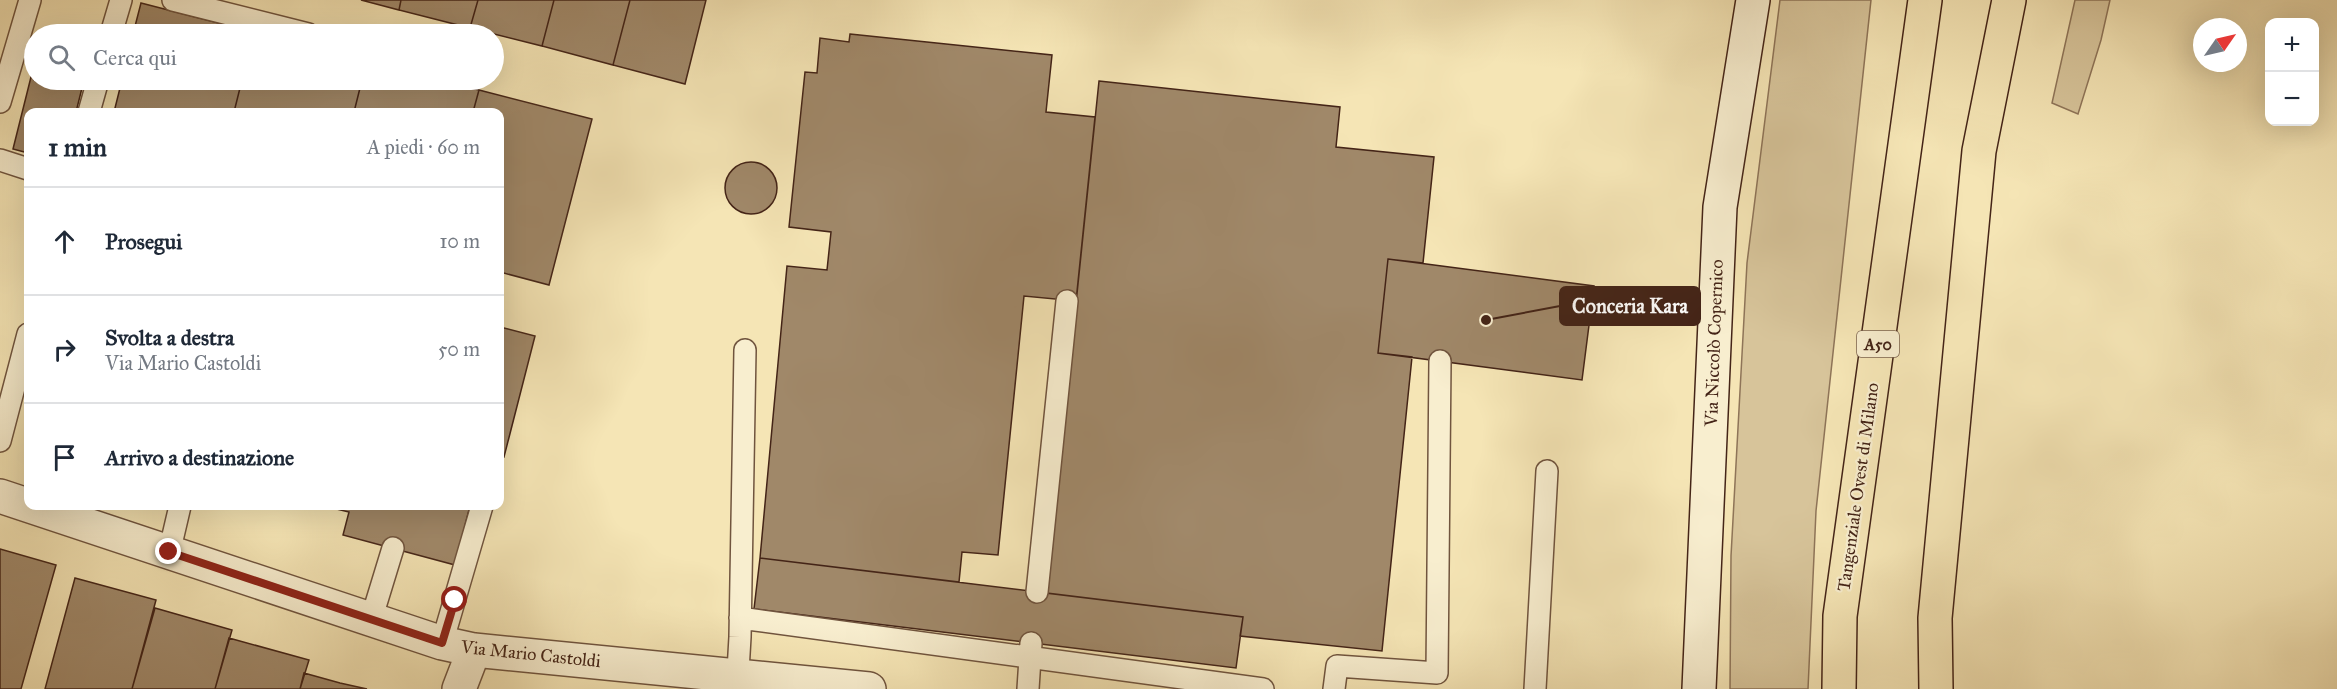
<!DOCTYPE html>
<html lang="it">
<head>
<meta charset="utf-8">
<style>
	body { margin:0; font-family:"IM FELL Great Primer",serif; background:#f6f6f7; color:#1f2937 }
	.controls { position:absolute; right:18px; top:18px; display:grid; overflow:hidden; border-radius:12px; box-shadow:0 6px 24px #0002 }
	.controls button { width:54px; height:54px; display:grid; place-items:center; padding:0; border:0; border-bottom:2px solid #e0e1e3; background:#fff; color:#1f2937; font:30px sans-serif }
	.compass { position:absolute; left:2193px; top:18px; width:54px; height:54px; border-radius:50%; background:#fff; box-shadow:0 6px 24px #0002; rotate:56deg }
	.stop { position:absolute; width:18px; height:18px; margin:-14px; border:4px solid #8f2418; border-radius:50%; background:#fff }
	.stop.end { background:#8f2418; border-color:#fff; box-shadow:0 2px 6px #0008 }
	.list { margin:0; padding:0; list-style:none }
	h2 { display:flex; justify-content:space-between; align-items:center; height:78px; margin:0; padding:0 24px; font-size:26px }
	h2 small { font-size:20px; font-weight:400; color:#747a83 }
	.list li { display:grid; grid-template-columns:39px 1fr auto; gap:18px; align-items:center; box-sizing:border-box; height:108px; padding:0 24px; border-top:2px solid #e0e1e3 }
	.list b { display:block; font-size:22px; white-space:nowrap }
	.list p { margin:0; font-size:20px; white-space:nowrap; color:#747a83 }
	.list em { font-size:20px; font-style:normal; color:#747a83 }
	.icon { flex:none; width:33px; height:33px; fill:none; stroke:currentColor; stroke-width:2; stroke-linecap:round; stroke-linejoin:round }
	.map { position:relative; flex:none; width:2337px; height:689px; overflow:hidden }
	.search { position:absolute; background:#fff; box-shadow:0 6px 24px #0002; left:24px; top:24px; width:480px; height:66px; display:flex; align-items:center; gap:15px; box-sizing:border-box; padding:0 21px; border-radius:33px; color:#747a83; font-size:22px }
	.panel { position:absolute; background:#fff; box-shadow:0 6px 24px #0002; left:24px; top:108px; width:480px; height:402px; border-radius:12px }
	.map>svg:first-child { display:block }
	.green { fill:#d7c49a; stroke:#8e7458; stroke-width:1.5 }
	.building { fill:#a08869; stroke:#442417; stroke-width:1.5 }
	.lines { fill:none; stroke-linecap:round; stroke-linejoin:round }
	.lane-casing { stroke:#70543e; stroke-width:24 }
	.street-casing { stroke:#70543e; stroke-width:36 }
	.secondary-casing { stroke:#442417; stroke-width:36 }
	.highway-casing { stroke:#442417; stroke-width:36 }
	.lane { stroke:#f8eecf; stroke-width:21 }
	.street { stroke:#f8eecf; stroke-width:33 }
	.secondary { stroke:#f8eecf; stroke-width:33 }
	.highway { stroke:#f5e5b5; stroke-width:33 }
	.route { stroke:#8f2418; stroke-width:8 }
	.labels { text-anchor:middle; stroke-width:4.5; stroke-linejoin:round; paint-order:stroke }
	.shield { fill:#f8eecf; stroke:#7a614e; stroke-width:1.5 }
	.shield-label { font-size:16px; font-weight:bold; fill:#442417 }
	.street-label { font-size:18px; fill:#442417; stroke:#f8eecf }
	.leader { fill:none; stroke:#442417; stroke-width:2 }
	.callout-dot { fill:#442417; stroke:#f8eecf; stroke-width:2 }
	.callout { fill:#442417; stroke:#442417; stroke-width:2 }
	.callout-label { font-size:20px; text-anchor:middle; font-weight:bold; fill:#fff }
</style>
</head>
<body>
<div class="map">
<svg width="2337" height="689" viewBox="0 0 2337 689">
	<rect width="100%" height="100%" fill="#f5e5b5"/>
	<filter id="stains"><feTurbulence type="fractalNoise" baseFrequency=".00333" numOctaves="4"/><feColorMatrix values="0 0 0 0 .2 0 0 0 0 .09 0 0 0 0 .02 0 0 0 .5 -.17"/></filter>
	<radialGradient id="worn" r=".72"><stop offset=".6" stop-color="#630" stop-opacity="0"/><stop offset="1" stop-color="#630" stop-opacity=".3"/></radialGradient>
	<!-- green -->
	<path class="green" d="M 1780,0 L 1871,0 L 1816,511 L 1808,689 L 1730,689 L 1731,556 L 1747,263 Z
		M 2075,0 L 2110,0 L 2101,40 L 2078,114 L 2052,103 Z"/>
	<!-- building -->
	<path class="building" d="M 361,0 L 401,0 L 399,10 Z
		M 401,0 L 478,0 L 470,28 L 399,10 Z
		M 478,0 L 554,0 L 542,46 L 470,28 Z
		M 554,0 L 630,0 L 613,65 L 542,46 Z
		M 630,0 L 706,0 L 685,84 L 613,65 Z
		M 141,3 L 254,32 L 254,34 L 133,34 Z
		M 850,34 L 1052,55 L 1046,112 L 1095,117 L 1076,301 L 1024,296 L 998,555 L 962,552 L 959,582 L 760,558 L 787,266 L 827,270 L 831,232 L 789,227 L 805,72 L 817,73 L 820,38 L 849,42 Z
		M 34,65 L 34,80 L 84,80 L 76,112 L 28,112 L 28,153 L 13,149 Z
		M 122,80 L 242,80 L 234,112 L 114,112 Z
		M 242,80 L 362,80 L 354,112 L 234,112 Z
		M 362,80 L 437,80 L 479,90 L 473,112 L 354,112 Z
		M 1099,81 L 1340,107 L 1336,147 L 1434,157 L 1423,263 L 1388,259 L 1378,353 L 1412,357 L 1382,651 L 1240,636 L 1243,617 L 1046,593 Z
		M 479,90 L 592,119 L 549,285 L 500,272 L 500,112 L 473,112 Z
		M725 188a26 26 0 1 1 52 0a26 26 0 1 1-52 0Z
		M 1388,259 L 1594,286 L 1582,380 L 1378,353 Z
		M 500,327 L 535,336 L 504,457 L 500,455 Z
		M 324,506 L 470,506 L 455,565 L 343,535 L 349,512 Z
		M 0,549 L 56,565 L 21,689 L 0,689 Z
		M 760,558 L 1243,617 L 1236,668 L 754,609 Z
		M 75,578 L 156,600 L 132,689 L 45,689 Z
		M 155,608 L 232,630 L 215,689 L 132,689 Z
		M 229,638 L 309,660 L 300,689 L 215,689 Z
		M 304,673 L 340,683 L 367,689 L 300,689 Z"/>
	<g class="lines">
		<!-- lane casing -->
		<g class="lane-casing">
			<path id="lane" d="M 173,0 L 308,34
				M 111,34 L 121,0
				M 0,102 L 30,0
				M 89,112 L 98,80
				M 0,160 L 28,169
				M 0,441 L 28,334
				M 169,553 L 180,506
				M 1037,592 L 1067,301
				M 740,618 L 1263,689
				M 371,620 L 393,548
				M 442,643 L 482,506
				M 737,688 L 740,637 L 745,350
				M 1028,689 L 1031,643
				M 1334,689 L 1337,666 L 1437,673 L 1440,361
				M 1535,689 L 1547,471"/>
		</g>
		<!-- street casing -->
		<g class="street-casing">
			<path id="street" d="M 0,496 L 442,643 L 474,650 L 869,689
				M 459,689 L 474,650"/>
		</g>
		<!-- secondary casing -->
		<g class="secondary-casing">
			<path id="secondary" d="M 1699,689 L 1720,207 L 1753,0"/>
		</g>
		<!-- highway casing -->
		<g class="highway-casing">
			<path id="highway" d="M 1839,689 L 1840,616 L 1925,0
				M 1936,689 L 1935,618 L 1979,151 L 2009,0"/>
		</g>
		<!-- lane -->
		<use href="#lane" class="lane"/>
		<!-- street -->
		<use href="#street" class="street"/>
		<!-- secondary -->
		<use href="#secondary" class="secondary"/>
		<!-- highway -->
		<use href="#highway" class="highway"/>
	</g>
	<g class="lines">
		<!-- route -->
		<path class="route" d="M 169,552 L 442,643 L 455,600"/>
	</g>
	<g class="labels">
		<!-- shield labels -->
		<rect class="shield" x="1857" y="331" width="42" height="26" rx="4.5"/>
		<g class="shield-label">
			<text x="1878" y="350">A50</text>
		</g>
		<!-- street labels -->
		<g class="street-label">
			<text transform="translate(1714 343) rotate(-88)" y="6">Via Niccolò Copernico</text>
			<text transform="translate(1858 487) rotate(-82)" y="6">Tangenziale Ovest di Milano</text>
			<text transform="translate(531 654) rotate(6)" y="6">Via Mario Castoldi</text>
		</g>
	</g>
	<!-- callouts -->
	<path class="leader" d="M1486 320L1560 306"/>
	<circle class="callout-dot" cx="1486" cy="320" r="6"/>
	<rect class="callout" x="1560" y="287" width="140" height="38" rx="6"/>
	<g class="callout-label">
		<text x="1630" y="313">Conceria Kara</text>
	</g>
	<rect width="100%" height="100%" filter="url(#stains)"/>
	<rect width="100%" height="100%" fill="url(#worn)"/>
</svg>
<div class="controls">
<button>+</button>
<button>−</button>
</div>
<svg class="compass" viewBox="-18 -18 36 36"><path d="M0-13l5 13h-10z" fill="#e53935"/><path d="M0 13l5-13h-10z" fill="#747a83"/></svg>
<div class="stop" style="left:455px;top:600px"></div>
<div class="stop end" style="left:169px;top:552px"></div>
<div class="search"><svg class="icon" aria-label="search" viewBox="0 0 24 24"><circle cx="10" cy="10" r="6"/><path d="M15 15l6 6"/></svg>Cerca qui</div>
<section class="panel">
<h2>1 min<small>A piedi · 60 m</small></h2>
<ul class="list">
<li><svg class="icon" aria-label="ahead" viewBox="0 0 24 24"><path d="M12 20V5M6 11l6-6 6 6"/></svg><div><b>Prosegui</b></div><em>10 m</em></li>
<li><svg class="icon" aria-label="right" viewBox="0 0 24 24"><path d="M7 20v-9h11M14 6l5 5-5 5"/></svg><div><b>Svolta a destra</b><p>Via Mario Castoldi</p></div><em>50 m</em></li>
<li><svg class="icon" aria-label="arrive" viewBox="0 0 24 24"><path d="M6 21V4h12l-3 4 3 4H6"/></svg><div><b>Arrivo a destinazione</b></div></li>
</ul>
</section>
</div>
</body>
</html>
